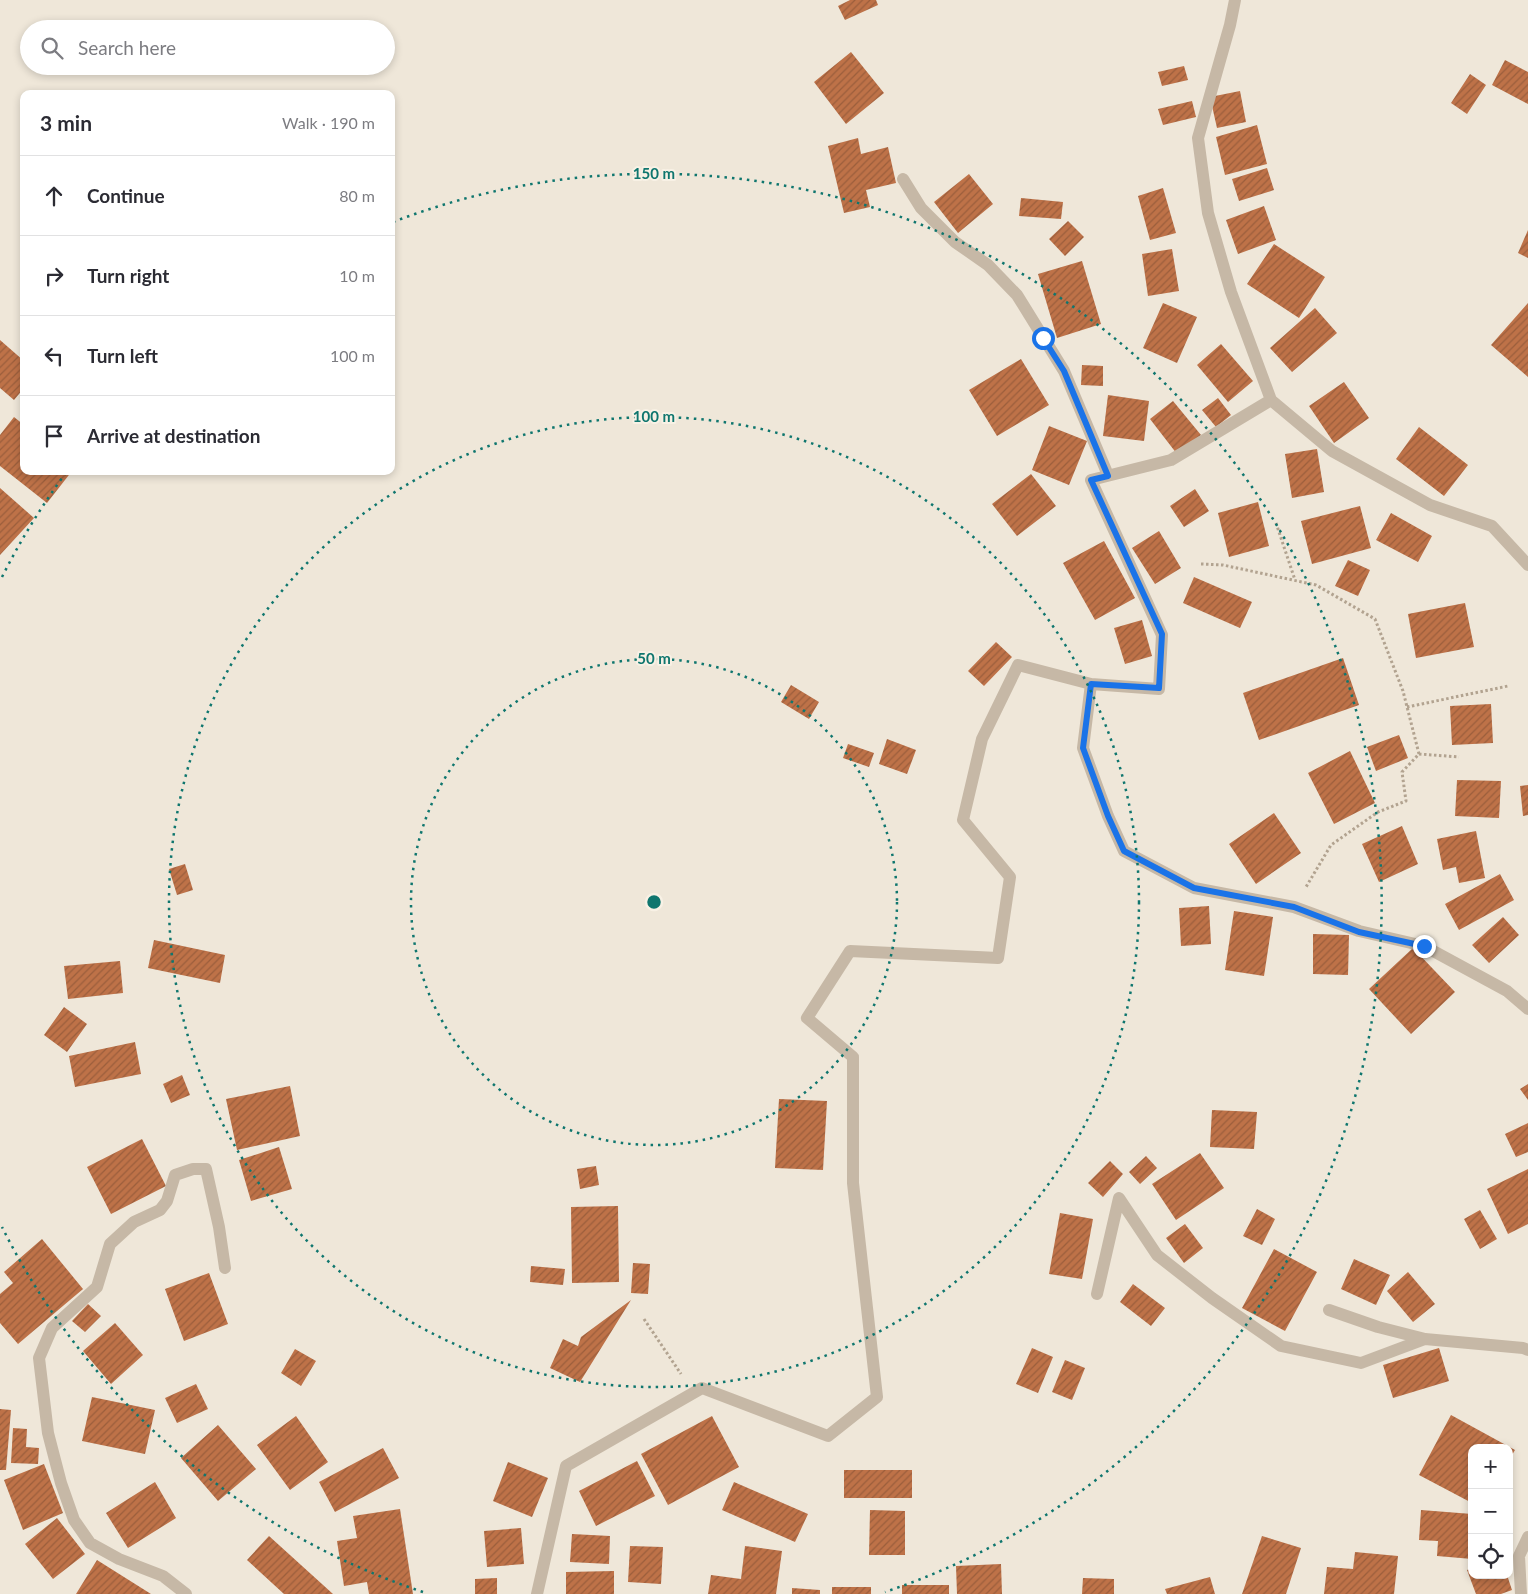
<!DOCTYPE html>
<html lang="en">
<head>
<meta charset="utf-8">
<style>
	body { margin:0; font-family:Lato,sans-serif; background:#f7f7f7; color:#2b2b33 }
	.controls { position:absolute; right:15px; bottom:15px; display:grid; overflow:hidden; border-radius:10px; box-shadow:0 2px 8px #0003 }
	.controls button { width:45px; height:45px; display:grid; place-items:center; padding:0; border:0; border-bottom:1px solid #e1e1e2; background:#fff; color:#2b2b33; font:25px sans-serif }
	.stop { position:absolute; width:15px; height:15px; margin:-11px; border:4px solid #1a73e8; border-radius:50%; background:#fff }
	.stop.end { background:#1a73e8; border-color:#fff; box-shadow:0 1px 5px #0008 }
	.list { margin:0; padding:0; list-style:none }
	h2 { display:flex; justify-content:space-between; align-items:center; height:65px; margin:0; padding:0 20px; font-size:21px }
	h2 small { font-size:16px; font-weight:400; color:#7c7c81 }
	.list li { display:grid; grid-template-columns:32px 1fr auto; gap:15px; align-items:center; box-sizing:border-box; height:80px; padding:0 20px; border-top:1px solid #e1e1e2 }
	.list b { display:block; font-size:19px; white-space:nowrap }
	.list em { font-size:16px; font-style:normal; color:#7c7c81 }
	.icon { flex:none; width:28px; height:28px; fill:none; stroke:currentColor; stroke-width:2; stroke-linecap:round; stroke-linejoin:round }
	.map { position:relative; flex:none; width:1528px; height:1594px; overflow:hidden }
	.search { position:absolute; background:#fff; box-shadow:0 2px 8px #0003; left:20px; top:20px; width:375px; height:55px; display:flex; align-items:center; gap:12px; box-sizing:border-box; padding:0 18px; border-radius:28px; color:#7c7c81; font-size:19px }
	.panel { position:absolute; background:#fff; box-shadow:0 2px 8px #0003; left:20px; top:90px; width:375px; height:385px; border-radius:10px }
	.map>svg:first-child { display:block }
	.building { fill:url(#building-hatch) }
	.lines { fill:none; stroke-linecap:round; stroke-linejoin:round }
	.path { stroke:#b2a390; stroke-width:3; stroke-dasharray:2.5 2.5; stroke-linecap:butt }
	.minor { stroke:#c6b8a6; stroke-width:12 }
	.route { stroke:#1a73e8; stroke-width:6 }
	.ring { fill:none; stroke:#0f766e; stroke-width:2.5; stroke-dasharray:2.5 5 }
	.centre { fill:#0f766e; stroke:#f8f1e5; stroke-width:2.5 }
	.ring-label { font-size:15px; text-anchor:middle; font-weight:bold; fill:#0f766e; stroke:#f8f1e5; stroke-width:4; stroke-linejoin:round; paint-order:stroke }
</style>
</head>
<body>
<div class="map">
<svg width="1528" height="1594" viewBox="0 0 1528 1594">
	<defs>
		<pattern id="building-hatch" width="6" height="6" patternUnits="userSpaceOnUse" patternTransform="scale(1.25)"><rect width="6" height="6" fill="#be7248"/><path d="M-1 1l2-2M0 6l6-6M5 7l2-2" fill="none" stroke="#9b5e3c"/></pattern>
	</defs>
	<rect width="100%" height="100%" fill="#efe7d9"/>
	<!-- building -->
	<path class="building" d="M 850,0 L 876,0 L 878,5 L 845,20 L 838,6 Z
		M 851,52 L 884,93 L 846,124 L 814,82 Z
		M 1505,60 L 1528,72 L 1528,104 L 1492,85 Z
		M 1184,66 L 1188,80 L 1162,86 L 1158,72 Z
		M 1470,74 L 1486,85 L 1467,114 L 1451,103 Z
		M 1240,91 L 1246,122 L 1217,128 L 1210,97 Z
		M 1192,101 L 1196,117 L 1163,125 L 1158,109 Z
		M 1257,125 L 1267,164 L 1225,175 L 1216,137 Z
		M 858,138 L 861,154 L 888,147 L 896,183 L 866,190 L 870,207 L 844,213 L 828,146 Z
		M 1267,168 L 1274,190 L 1239,201 L 1232,179 Z
		M 969,174 L 993,204 L 958,233 L 934,202 Z
		M 1163,188 L 1176,233 L 1150,240 L 1138,196 Z
		M 1021,198 L 1063,202 L 1061,219 L 1019,216 Z
		M 1264,206 L 1276,240 L 1238,254 L 1226,220 Z
		M 1068,221 L 1084,237 L 1065,256 L 1049,239 Z
		M 1528,230 L 1528,258 L 1518,253 Z
		M 1274,244 L 1325,277 L 1299,318 L 1247,284 Z
		M 1172,249 L 1179,291 L 1148,296 L 1142,254 Z
		M 1082,261 L 1101,324 L 1057,338 L 1038,274 Z
		M 1163,303 L 1197,317 L 1177,363 L 1143,348 Z
		M 1528,303 L 1528,377 L 1491,345 Z
		M 1315,308 L 1337,333 L 1292,372 L 1270,348 Z
		M 0,340 L 24,361 L 24,388 L 14,400 L 0,388 Z
		M 1221,344 L 1253,381 L 1228,402 L 1197,365 Z
		M 1021,359 L 1049,405 L 997,436 L 969,390 Z
		M 1082,365 L 1103,366 L 1103,386 L 1081,385 Z
		M 1344,382 L 1369,418 L 1334,443 L 1309,406 Z
		M 1108,395 L 1149,401 L 1144,441 L 1103,436 Z
		M 1218,398 L 1231,415 L 1216,427 L 1202,410 Z
		M 1173,401 L 1201,435 L 1177,454 L 1150,419 Z
		M 14,417 L 24,425 L 24,471 L 72,471 L 47,503 L 0,466 L 0,435 Z
		M 1049,426 L 1087,441 L 1069,485 L 1032,470 Z
		M 1419,427 L 1468,465 L 1444,496 L 1396,459 Z
		M 1317,449 L 1324,492 L 1292,498 L 1285,454 Z
		M 1031,474 L 1056,506 L 1017,536 L 992,504 Z
		M 0,488 L 34,518 L 0,555 Z
		M 1195,489 L 1209,511 L 1184,527 L 1170,506 Z
		M 1258,502 L 1269,546 L 1229,557 L 1218,513 Z
		M 1360,506 L 1371,548 L 1312,564 L 1301,521 Z
		M 1391,513 L 1432,536 L 1418,562 L 1376,540 Z
		M 1159,531 L 1181,568 L 1155,584 L 1132,548 Z
		M 1104,541 L 1135,598 L 1095,620 L 1063,563 Z
		M 1348,560 L 1370,570 L 1358,596 L 1335,586 Z
		M 1194,577 L 1252,602 L 1240,628 L 1183,603 Z
		M 1465,603 L 1474,647 L 1416,658 L 1408,614 Z
		M 1142,620 L 1152,656 L 1125,664 L 1114,628 Z
		M 996,642 L 1012,657 L 984,686 L 968,671 Z
		M 1343,658 L 1359,705 L 1259,740 L 1243,693 Z
		M 791,685 L 819,702 L 809,719 L 781,702 Z
		M 1491,704 L 1493,743 L 1452,745 L 1450,706 Z
		M 1399,735 L 1408,758 L 1376,771 L 1367,747 Z
		M 887,739 L 916,750 L 907,774 L 879,764 Z
		M 848,744 L 874,753 L 869,767 L 843,758 Z
		M 1350,751 L 1375,803 L 1334,824 L 1308,773 Z
		M 1457,780 L 1501,781 L 1499,818 L 1455,816 Z
		M 1528,785 L 1528,815 L 1523,816 L 1520,786 Z
		M 1274,813 L 1301,853 L 1256,884 L 1229,844 Z
		M 1402,826 L 1418,864 L 1379,882 L 1362,844 Z
		M 1476,831 L 1485,878 L 1459,883 L 1456,867 L 1443,870 L 1437,839 Z
		M 185,864 L 193,890 L 177,895 L 169,869 Z
		M 1500,874 L 1514,900 L 1459,930 L 1445,904 Z
		M 1209,906 L 1211,944 L 1181,946 L 1179,908 Z
		M 1234,911 L 1273,917 L 1264,976 L 1225,970 Z
		M 1503,917 L 1519,935 L 1489,963 L 1472,945 Z
		M 1313,934 L 1349,935 L 1348,975 L 1313,974 Z
		M 154,940 L 225,955 L 220,983 L 148,968 Z
		M 1413,948 L 1455,992 L 1411,1034 L 1369,989 Z
		M 120,961 L 123,993 L 68,999 L 64,966 Z
		M 64,1007 L 87,1024 L 67,1052 L 44,1035 Z
		M 135,1042 L 141,1074 L 75,1087 L 69,1056 Z
		M 182,1075 L 190,1095 L 171,1103 L 163,1084 Z
		M 1528,1084 L 1528,1100 L 1520,1089 Z
		M 290,1086 L 300,1136 L 237,1150 L 226,1099 Z
		M 779,1099 L 827,1101 L 823,1170 L 775,1168 Z
		M 1212,1110 L 1257,1112 L 1254,1149 L 1210,1147 Z
		M 1528,1123 L 1528,1152 L 1516,1157 L 1505,1134 Z
		M 142,1139 L 166,1186 L 111,1214 L 87,1167 Z
		M 279,1147 L 292,1189 L 251,1201 L 239,1160 Z
		M 1200,1153 L 1224,1188 L 1176,1220 L 1152,1184 Z
		M 1146,1156 L 1157,1168 L 1140,1184 L 1129,1172 Z
		M 1110,1161 L 1123,1174 L 1103,1197 L 1088,1183 Z
		M 596,1166 L 599,1185 L 580,1189 L 577,1169 Z
		M 1528,1169 L 1528,1224 L 1508,1234 L 1487,1189 Z
		M 618,1206 L 619,1282 L 572,1283 L 571,1207 Z
		M 1257,1209 L 1275,1219 L 1262,1245 L 1243,1236 Z
		M 1480,1210 L 1497,1239 L 1480,1249 L 1464,1219 Z
		M 1060,1213 L 1093,1219 L 1082,1279 L 1049,1274 Z
		M 1185,1224 L 1203,1248 L 1184,1263 L 1166,1238 Z
		M 42,1239 L 83,1289 L 18,1344 L 0,1323 L 0,1294 L 13,1283 L 4,1272 Z
		M 1274,1249 L 1317,1272 L 1285,1331 L 1242,1308 Z
		M 1354,1259 L 1390,1275 L 1376,1305 L 1341,1289 Z
		M 633,1263 L 650,1264 L 648,1294 L 631,1293 Z
		M 531,1266 L 565,1269 L 563,1285 L 530,1282 Z
		M 1408,1272 L 1435,1304 L 1413,1322 L 1387,1291 Z
		M 209,1273 L 228,1324 L 184,1341 L 165,1289 Z
		M 1133,1284 L 1165,1308 L 1151,1326 L 1120,1302 Z
		M 631,1300 L 580,1382 L 550,1368 L 563,1339 L 578,1346 L 581,1337 Z
		M 88,1304 L 101,1316 L 85,1332 L 72,1321 Z
		M 115,1323 L 143,1355 L 111,1384 L 83,1351 Z
		M 1032,1348 L 1053,1357 L 1038,1393 L 1016,1384 Z
		M 1439,1348 L 1449,1381 L 1393,1398 L 1383,1365 Z
		M 295,1349 L 316,1361 L 301,1386 L 281,1373 Z
		M 1065,1360 L 1085,1368 L 1072,1400 L 1052,1392 Z
		M 196,1384 L 208,1409 L 177,1423 L 165,1398 Z
		M 92,1397 L 155,1410 L 145,1454 L 82,1441 Z
		M 0,1409 L 11,1410 L 6,1470 L 0,1470 Z
		M 1451,1415 L 1515,1450 L 1509,1460 L 1509,1448 L 1472,1448 L 1472,1503 L 1419,1475 Z
		M 296,1416 L 328,1462 L 290,1490 L 257,1445 Z
		M 712,1416 L 739,1467 L 668,1505 L 641,1454 Z
		M 218,1425 L 256,1469 L 218,1501 L 181,1458 Z
		M 13,1428 L 27,1429 L 26,1447 L 39,1448 L 38,1464 L 11,1463 Z
		M 383,1448 L 399,1478 L 335,1512 L 319,1482 Z
		M 637,1461 L 655,1496 L 596,1526 L 579,1491 Z
		M 508,1462 L 548,1478 L 532,1517 L 493,1501 Z
		M 44,1464 L 63,1513 L 23,1530 L 4,1480 Z
		M 844,1470 L 912,1470 L 912,1498 L 844,1498 Z
		M 155,1482 L 176,1518 L 128,1548 L 106,1513 Z
		M 734,1482 L 808,1514 L 795,1542 L 722,1510 Z
		M 400,1509 L 413,1594 L 369,1594 L 367,1582 L 344,1586 L 337,1541 L 357,1538 L 353,1516 Z
		M 870,1510 L 905,1511 L 905,1555 L 869,1555 Z
		M 1421,1510 L 1472,1514 L 1472,1559 L 1437,1556 L 1438,1541 L 1419,1540 Z
		M 57,1518 L 85,1554 L 53,1579 L 25,1544 Z
		M 521,1528 L 524,1564 L 487,1567 L 484,1531 Z
		M 572,1534 L 610,1536 L 609,1564 L 570,1562 Z
		M 269,1536 L 333,1594 L 284,1594 L 247,1560 Z
		M 1262,1536 L 1301,1548 L 1286,1594 L 1242,1594 Z
		M 630,1546 L 663,1547 L 661,1584 L 628,1582 Z
		M 745,1546 L 782,1551 L 776,1594 L 708,1594 L 711,1575 L 741,1579 Z
		M 1355,1552 L 1398,1556 L 1394,1594 L 1324,1594 L 1327,1567 L 1353,1569 Z
		M 97,1560 L 151,1594 L 76,1594 Z
		M 1001,1564 L 1002,1594 L 957,1594 L 956,1566 Z
		M 1472,1568 L 1472,1575 L 1507,1575 L 1512,1590 L 1501,1594 L 1476,1594 L 1467,1570 Z
		M 614,1571 L 614,1594 L 566,1594 L 566,1572 Z
		M 1210,1577 L 1215,1594 L 1167,1594 L 1165,1589 Z
		M 497,1578 L 497,1594 L 475,1594 L 475,1579 Z
		M 1083,1578 L 1114,1579 L 1114,1594 L 1082,1594 Z
		M 902,1585 L 949,1585 L 949,1594 L 902,1594 Z
		M 832,1587 L 871,1587 L 871,1594 L 832,1594 Z
		M 792,1588 L 820,1590 L 820,1594 L 792,1594 Z"/>
	<g class="lines">
		<!-- path -->
		<path class="path" d="M 1276,523 L 1295,580
			M 1201,564 L 1223,565 L 1316,585 L 1375,619 L 1403,691 L 1419,754 L 1402,772 L 1406,801 L 1378,812 L 1331,845 L 1306,887
			M 1407,707 L 1508,686
			M 1419,754 L 1459,757
			M 644,1319 L 681,1374"/>
		<!-- minor -->
		<path class="minor" d="M 1235,0 L 1230,25 L 1198,138 L 1208,213 L 1231,292 L 1271,400
			M 903,179 L 921,208 L 955,242 L 988,265 L 1017,295 L 1064,371 L 1108,475
			M 1528,565 L 1492,526 L 1430,505 L 1332,451 L 1271,400 L 1171,460 L 1091,480 L 1162,635 L 1159,689 L 1091,684 L 1083,748 L 1108,816 L 1124,851 L 1194,888 L 1294,907 L 1359,931 L 1424,946 L 1507,991 L 1528,1009
			M 1097,1294 L 1119,1198 L 1157,1255 L 1212,1298 L 1281,1346 L 1361,1363 L 1425,1339
			M 1329,1310 L 1378,1327 L 1425,1339 L 1523,1348 L 1528,1350
			M 186,1594 L 163,1576 L 119,1559 L 90,1543 L 74,1520 L 61,1483 L 48,1433 L 39,1358 L 52,1328 L 97,1287 L 110,1244 L 134,1222 L 160,1210 L 167,1201 L 175,1175 L 193,1169 L 206,1169 L 219,1227 L 225,1268
			M 537,1594 L 566,1466 L 702,1388 L 828,1436 L 877,1397 L 853,1183 L 853,1057 L 807,1018 L 850,951 L 998,958 L 1010,877 L 963,820 L 982,739 L 1018,665 L 1091,684
			M 1521,1594 L 1519,1556 L 1528,1537"/>
	</g>
	<g class="lines">
		<!-- route -->
		<path class="route" d="M 1043,338 L 1064,371 L 1108,476 L 1091,480 L 1162,634 L 1159,688 L 1091,684 L 1083,748 L 1108,816 L 1124,851 L 1194,888 L 1294,907 L 1359,932 L 1424,946"/>
	</g>
	<!-- distance rings -->
	<g class="ring">
		<circle cx="654" cy="902" r="243"/>
		<circle cx="654" cy="902" r="485"/>
		<path d="M423 1592A728 728 0 0 1 2 1227M2 577A728 728 0 0 1 65 474M393 222A728 728 0 1 1 885 1592"/>
	</g>
	<circle cx="654" cy="902" r="8" class="centre"/>
	<g class="ring-label">
		<text x="654" y="179">150 m</text>
		<text x="654" y="422">100 m</text>
		<text x="654" y="664">50 m</text>
	</g>
</svg>
<div class="controls">
<button>+</button>
<button>−</button>
<button><svg class="icon" aria-label="locate" viewBox="0 0 24 24"><circle cx="12" cy="12" r="6"/><path d="M12 2v4M12 18v4M2 12h4M18 12h4"/></svg></button>
</div>
<div class="stop" style="left:1043px;top:338px"></div>
<div class="stop end" style="left:1424px;top:946px"></div>
<div class="search"><svg class="icon" aria-label="search" viewBox="0 0 24 24"><circle cx="10" cy="10" r="6"/><path d="M15 15l6 6"/></svg>Search here</div>
<section class="panel">
<h2>3 min<small>Walk · 190 m</small></h2>
<ul class="list">
<li><svg class="icon" aria-label="ahead" viewBox="0 0 24 24"><path d="M12 20V5M6 11l6-6 6 6"/></svg><div><b>Continue</b></div><em>80 m</em></li>
<li><svg class="icon" aria-label="right" viewBox="0 0 24 24"><path d="M7 20v-9h11M14 6l5 5-5 5"/></svg><div><b>Turn right</b></div><em>10 m</em></li>
<li><svg class="icon" aria-label="left" viewBox="0 0 24 24"><path d="M17 20v-9H6M10 6l-5 5 5 5"/></svg><div><b>Turn left</b></div><em>100 m</em></li>
<li><svg class="icon" aria-label="arrive" viewBox="0 0 24 24"><path d="M6 21V4h12l-3 4 3 4H6"/></svg><div><b>Arrive at destination</b></div></li>
</ul>
</section>
</div>
</body>
</html>
